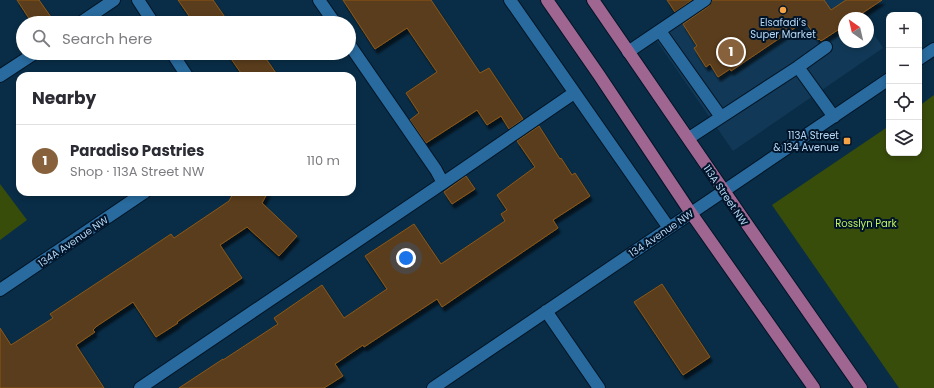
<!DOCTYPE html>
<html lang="en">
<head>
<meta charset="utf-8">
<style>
	body { margin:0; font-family:Poppins,sans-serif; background:#f2f2f3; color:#2b2b33 }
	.controls { position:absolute; right:12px; top:12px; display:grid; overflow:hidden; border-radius:8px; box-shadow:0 2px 6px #0003 }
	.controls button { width:36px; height:36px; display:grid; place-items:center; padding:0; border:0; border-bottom:1px solid #e1e1e2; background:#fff; color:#2b2b33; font:20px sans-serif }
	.compass { position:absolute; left:838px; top:12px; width:36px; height:36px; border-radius:50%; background:#fff; box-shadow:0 2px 6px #0003; rotate:326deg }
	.you { position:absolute; left:406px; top:258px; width:14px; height:14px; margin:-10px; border:3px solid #fff; border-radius:50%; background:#1a73e8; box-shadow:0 0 0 6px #1a73e833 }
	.badge { display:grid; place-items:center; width:26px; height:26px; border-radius:50%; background:#86613c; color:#fff; font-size:13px; font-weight:700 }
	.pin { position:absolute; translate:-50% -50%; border:2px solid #fff; box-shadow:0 1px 4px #0006 }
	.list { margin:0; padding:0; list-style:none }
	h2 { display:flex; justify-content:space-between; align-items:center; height:52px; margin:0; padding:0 16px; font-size:17px }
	h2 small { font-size:13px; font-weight:400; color:#7c7c81 }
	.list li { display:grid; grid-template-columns:26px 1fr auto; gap:12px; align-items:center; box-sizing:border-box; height:72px; padding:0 16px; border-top:1px solid #e1e1e2 }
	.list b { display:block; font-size:15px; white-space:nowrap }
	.list p { margin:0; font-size:13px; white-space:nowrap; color:#7c7c81 }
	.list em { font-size:13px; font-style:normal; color:#7c7c81 }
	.icon { flex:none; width:22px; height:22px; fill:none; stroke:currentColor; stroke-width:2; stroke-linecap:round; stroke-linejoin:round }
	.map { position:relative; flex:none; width:934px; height:388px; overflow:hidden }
	.search { position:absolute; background:#fff; box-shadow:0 2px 6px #0003; left:16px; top:16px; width:340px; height:44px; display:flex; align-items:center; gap:10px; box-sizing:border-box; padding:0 14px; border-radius:22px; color:#7c7c81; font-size:15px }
	.panel { position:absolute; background:#fff; box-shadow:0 2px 6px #0003; left:16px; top:72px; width:340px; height:124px; border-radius:12px }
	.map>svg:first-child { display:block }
	.built { fill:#113957 }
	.green { fill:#394d0b }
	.building { fill:#5a3d1e; stroke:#8e5814; filter:url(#shadow) }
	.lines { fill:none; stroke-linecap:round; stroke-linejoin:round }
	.minor-casing { stroke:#021424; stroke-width:14 }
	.major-casing { stroke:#021424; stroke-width:14 }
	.minor { stroke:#296b9e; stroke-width:12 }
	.major { stroke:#a06692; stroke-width:12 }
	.poi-dot { fill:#f5a346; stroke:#001429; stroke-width:1.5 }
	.labels { text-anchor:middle; stroke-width:4; stroke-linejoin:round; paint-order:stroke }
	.poi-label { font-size:10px; fill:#b7d7f4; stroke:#001429 }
	.street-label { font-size:10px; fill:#b7d7f4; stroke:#001429 }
	.park-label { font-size:10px; fill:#c2f460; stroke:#001429 }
</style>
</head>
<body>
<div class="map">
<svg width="934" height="388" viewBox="0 0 934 388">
	<defs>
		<filter id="shadow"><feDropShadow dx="2.5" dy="4.5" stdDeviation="1" flood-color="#0009"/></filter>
	</defs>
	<rect width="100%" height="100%" fill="#092d47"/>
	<!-- built -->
	<path class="built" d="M 695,0 L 851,0 L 863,18 L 844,18 L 844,42 L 868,42 L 868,25 L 883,48 L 733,151 L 650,31 Z"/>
	<!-- green -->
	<path class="green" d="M 934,95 L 934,388 L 899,388 L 772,205 L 889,126 L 889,153 L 919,153 L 919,106 Z
		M 0,184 L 27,220 L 0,240 Z"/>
	<!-- building -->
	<path class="building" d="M 17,0 L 39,0 L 53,20 L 49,23 L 32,23 Z
		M 178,0 L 213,0 L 229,23 L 194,23 Z
		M 343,0 L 431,0 L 480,73 L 489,68 L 523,119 L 509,129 L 501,116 L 487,125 L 477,110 L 426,143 L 410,120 L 419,113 L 406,93 L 437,72 L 407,28 L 375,49 Z
		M 667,0 L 692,0 L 675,12 Z
		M 712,0 L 824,0 L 831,10 L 846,0 L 882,0 L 855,18 L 844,18 L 844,26 L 821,41 L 819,39 L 818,40 L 805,21 L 731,71 L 730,69 L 718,77 L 710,64 L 706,67 L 694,48 L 697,46 L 683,24 L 709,6 Z
		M 227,53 L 262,53 L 278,76 L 243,76 Z
		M 539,126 L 560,159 L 561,158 L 572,175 L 575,173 L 590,196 L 553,220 L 558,228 L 442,307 L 437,299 L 364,347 L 363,345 L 335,364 L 343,376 L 324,388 L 179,388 L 223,359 L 223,360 L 278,324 L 274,318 L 322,285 L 344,318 L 387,289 L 365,256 L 414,224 L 441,264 L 505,221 L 501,214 L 507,210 L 497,195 L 535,167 L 517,141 Z
		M 466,176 L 475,189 L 452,204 L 444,192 Z
		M 234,192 L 268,192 L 262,203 L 297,236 L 279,256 L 247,227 L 220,245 L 242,278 L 177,322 L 178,323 L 156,337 L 133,302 L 97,326 L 93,330 L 95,332 L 76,345 L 104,388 L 0,388 L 0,328 L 11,345 L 53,318 L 50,314 L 138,256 L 171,234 L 174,238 L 229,201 Z
		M 662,284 L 710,357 L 683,375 L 634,302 Z"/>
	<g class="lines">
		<!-- minor casing -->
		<g class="minor-casing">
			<path id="minor" d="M 138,0 L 153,23
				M 319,0 L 335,23
				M 510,0 L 669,228
				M 80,23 L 114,0
				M 660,31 L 721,117
				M 349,44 L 436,170 L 443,183 L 574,93
				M 628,52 L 705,0
				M 172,53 L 187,76
				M 919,59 L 934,49
				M 798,67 L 834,117
				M 0,76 L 35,53
				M 689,138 L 798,67 L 826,47
				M 0,290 L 145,192
				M 546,311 L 599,388
				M 140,388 L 443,183
				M 433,388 L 889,79"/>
		</g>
		<!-- major casing -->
		<g class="major-casing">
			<path id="major" d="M 547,0 L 599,75 L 691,213 L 814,388
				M 593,0 L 742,217 L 861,388"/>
		</g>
		<!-- minor -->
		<use href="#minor" class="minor"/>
		<!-- major -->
		<use href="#major" class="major"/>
	</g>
	<!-- markers -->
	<g class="poi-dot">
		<circle cx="783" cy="10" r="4"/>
		<rect x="843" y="137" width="8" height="8" rx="2"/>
	</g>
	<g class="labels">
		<!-- poi labels -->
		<g class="poi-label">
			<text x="783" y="26">Elsafadi’s<tspan x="783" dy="12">Super Market</tspan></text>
			<text x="839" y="139" text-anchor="end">113A Street<tspan x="839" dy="12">&amp; 134 Avenue</tspan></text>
		</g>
		<!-- street labels -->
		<g class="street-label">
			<text transform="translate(726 195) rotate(56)" y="4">113A Street NW</text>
			<text transform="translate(661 233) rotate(-34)" y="4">134 Avenue NW</text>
			<text transform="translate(73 241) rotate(-34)" y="4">134A Avenue NW</text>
		</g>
		<!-- park labels -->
		<g class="park-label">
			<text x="866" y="227">Rosslyn Park</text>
		</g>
	</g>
</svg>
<div class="controls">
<button>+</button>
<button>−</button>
<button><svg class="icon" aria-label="locate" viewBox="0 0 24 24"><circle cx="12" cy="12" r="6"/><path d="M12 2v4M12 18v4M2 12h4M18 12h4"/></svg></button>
<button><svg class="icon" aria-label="layers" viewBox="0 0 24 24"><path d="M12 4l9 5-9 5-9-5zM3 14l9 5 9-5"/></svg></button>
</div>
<svg class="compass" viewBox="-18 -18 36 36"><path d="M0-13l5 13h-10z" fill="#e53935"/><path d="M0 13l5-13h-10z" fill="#7c7c81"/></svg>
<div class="you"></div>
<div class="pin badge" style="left:731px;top:52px">1</div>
<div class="search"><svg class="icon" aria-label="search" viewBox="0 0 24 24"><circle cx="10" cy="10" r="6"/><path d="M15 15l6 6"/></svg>Search here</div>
<section class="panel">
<h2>Nearby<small></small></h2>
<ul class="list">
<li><span class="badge">1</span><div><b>Paradiso Pastries</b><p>Shop · 113A Street NW</p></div><em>110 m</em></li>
</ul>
</section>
</div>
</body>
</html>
